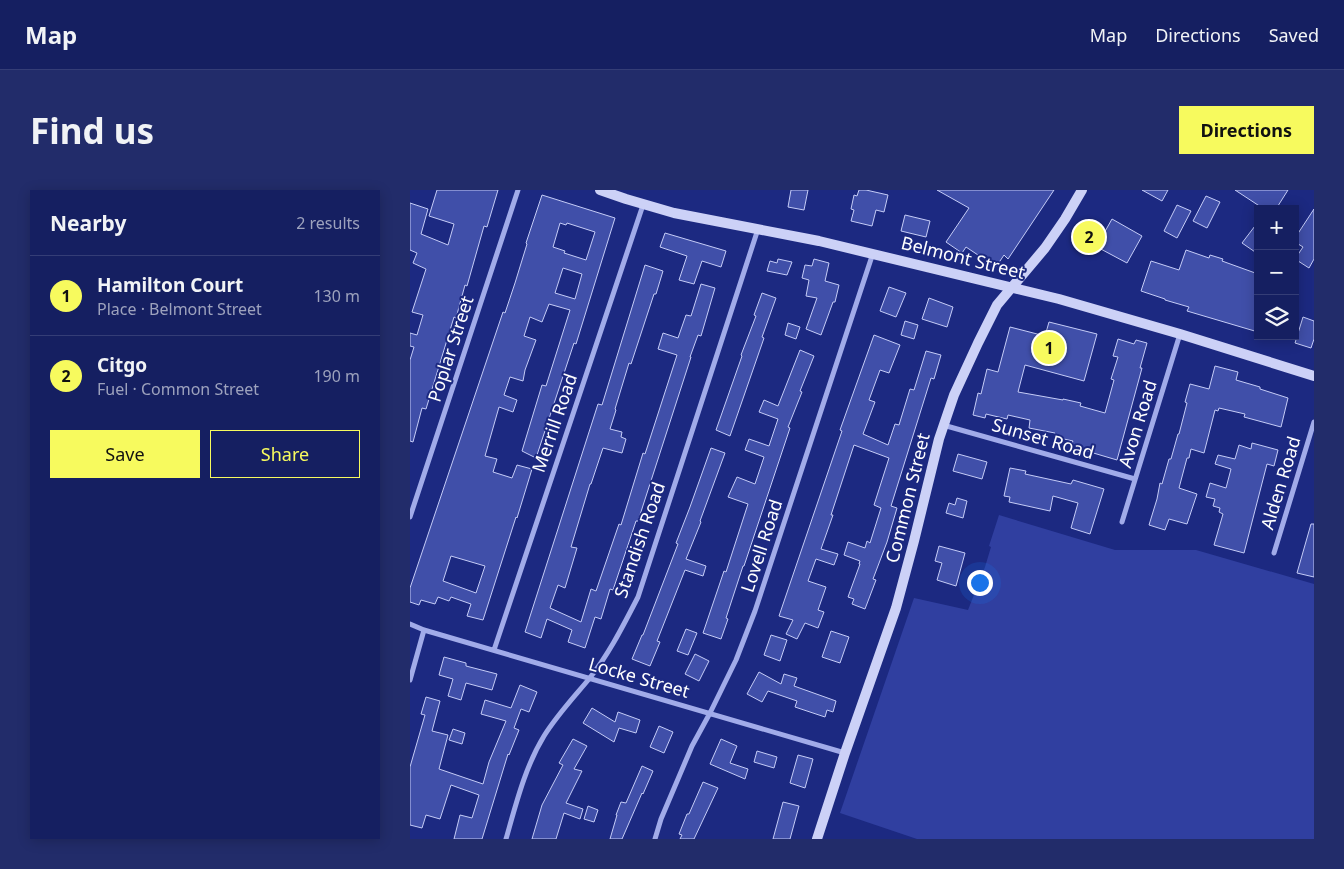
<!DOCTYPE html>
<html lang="en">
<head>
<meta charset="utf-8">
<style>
	body { margin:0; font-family:"Noto Sans",sans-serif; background:#222c6a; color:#f1f3f6 }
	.controls { position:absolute; right:15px; top:15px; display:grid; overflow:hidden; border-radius:0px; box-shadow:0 2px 12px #0003 }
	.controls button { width:45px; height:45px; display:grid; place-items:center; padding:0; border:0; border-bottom:1px solid #343d76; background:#151f61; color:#f1f3f6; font:25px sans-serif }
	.you { position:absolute; left:569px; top:392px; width:18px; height:18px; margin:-12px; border:4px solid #fff; border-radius:50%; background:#1a73e8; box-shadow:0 0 0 8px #1a73e833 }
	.badge { display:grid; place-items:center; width:32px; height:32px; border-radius:50%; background:#f7fa5e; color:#111; font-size:16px; font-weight:700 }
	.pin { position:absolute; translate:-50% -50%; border:2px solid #fff; box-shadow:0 1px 5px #0006 }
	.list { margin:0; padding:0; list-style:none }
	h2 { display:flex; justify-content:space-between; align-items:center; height:65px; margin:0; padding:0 20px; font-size:21px }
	h2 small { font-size:16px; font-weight:400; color:#9da2bd }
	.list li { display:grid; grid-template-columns:32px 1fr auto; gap:15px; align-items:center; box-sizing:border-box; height:80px; padding:0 20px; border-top:1px solid #343d76 }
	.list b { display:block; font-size:19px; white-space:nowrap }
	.list p { margin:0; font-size:16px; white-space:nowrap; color:#9da2bd }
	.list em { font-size:16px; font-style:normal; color:#9da2bd }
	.actions { display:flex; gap:10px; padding:15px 20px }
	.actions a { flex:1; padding:11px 0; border:1px solid #f7fa5e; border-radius:0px; text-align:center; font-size:18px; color:#f7fa5e }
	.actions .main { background:#f7fa5e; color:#111 }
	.icon { flex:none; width:28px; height:28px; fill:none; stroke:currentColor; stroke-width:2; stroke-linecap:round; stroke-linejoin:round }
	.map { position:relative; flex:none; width:904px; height:649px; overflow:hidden; border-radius:0px }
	header { display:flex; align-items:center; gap:30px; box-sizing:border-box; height:70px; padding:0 25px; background:#151f61; border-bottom:1px solid #343d76 }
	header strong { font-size:24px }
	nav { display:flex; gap:28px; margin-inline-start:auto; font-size:18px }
	.intro { display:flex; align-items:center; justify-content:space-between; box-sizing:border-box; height:120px; padding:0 30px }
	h1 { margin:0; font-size:35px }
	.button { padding:12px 22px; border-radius:0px; background:#f7fa5e; color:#111; font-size:18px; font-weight:700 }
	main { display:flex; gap:30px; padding:0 30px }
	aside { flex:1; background:#151f61; border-radius:0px; box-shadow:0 2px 12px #0003 }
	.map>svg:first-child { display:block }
	.green { fill:#303fa0 }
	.building { fill:#404fa9; stroke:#c5ccf7; fill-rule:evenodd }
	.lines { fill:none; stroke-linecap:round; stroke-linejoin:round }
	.street { stroke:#a1abe9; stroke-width:5 }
	.secondary { stroke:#ccd1f7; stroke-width:10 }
	.labels { text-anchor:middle; stroke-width:4; stroke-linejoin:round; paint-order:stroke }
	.street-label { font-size:18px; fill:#fff; stroke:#1c2981 }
</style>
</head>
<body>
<header>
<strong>Map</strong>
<nav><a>Map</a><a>Directions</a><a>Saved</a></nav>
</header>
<div class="intro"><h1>Find us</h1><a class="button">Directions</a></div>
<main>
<aside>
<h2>Nearby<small>2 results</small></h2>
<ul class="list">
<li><span class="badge">1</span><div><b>Hamilton Court</b><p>Place · Belmont Street</p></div><em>130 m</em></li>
<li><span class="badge">2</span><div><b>Citgo</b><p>Fuel · Common Street</p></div><em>190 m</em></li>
</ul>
<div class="actions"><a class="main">Save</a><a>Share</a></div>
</aside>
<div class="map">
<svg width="904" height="649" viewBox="0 0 904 649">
	<rect width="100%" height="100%" fill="#1c2981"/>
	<!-- green -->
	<path class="green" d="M 589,325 L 705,360 L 786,360 L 904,394 L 904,649 L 507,649 L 430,623 L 504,408 L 558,420 L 575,377 L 581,357 L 579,356 Z"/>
	<!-- building -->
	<path class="building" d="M 27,0 L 88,0 L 77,37 L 74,36 L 57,96 L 55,95 L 46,128 L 44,127 L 16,219 L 12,218 L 3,252 L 0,251 L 0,170 L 4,157 L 0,156 L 0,143 L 7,145 L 13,125 L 2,122 L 16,79 L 3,73 L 7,63 L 0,60 L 0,13 L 18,19 L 11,44 L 38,55 L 44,34 L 19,26 Z
		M 381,0 L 398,0 L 394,20 L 378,17 Z
		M 449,0 L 456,0 L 478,5 L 474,22 L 466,20 L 462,36 L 441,31 L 444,20 L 441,19 L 444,5 L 447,6 Z
		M 527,0 L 644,0 L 598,69 L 594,65 L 586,77 L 556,57 L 552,63 L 536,52 L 559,18 Z
		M 732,0 L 758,0 L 752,11 Z
		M 825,0 L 878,0 L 866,19 L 854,19 Z
		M 132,5 L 205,28 L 166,154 L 164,153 L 126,268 L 112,261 L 132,195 L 136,196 L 160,120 L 139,114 L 132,132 L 120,127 L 114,146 L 126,150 L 115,180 L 113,191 L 100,187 L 94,205 L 107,210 L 103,222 L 89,217 L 75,266 L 87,269 L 83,282 L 102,288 L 107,275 L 122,279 L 107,328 L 106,327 L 73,430 L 57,426 L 61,414 L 41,407 L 39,411 L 28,407 L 25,414 L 11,410 L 9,415 L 0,412 L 0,398 L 93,122 L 95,123 L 105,93 L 117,54 L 116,53 ZM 150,33 L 156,35 L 157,33 L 185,42 L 176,70 L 154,63 L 155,61 L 143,57 ZM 153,78 L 172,84 L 165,109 L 145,103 ZM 41,366 L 75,376 L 66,403 L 33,391 Z
		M 796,6 L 810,12 L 797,38 L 783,31 Z
		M 767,15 L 781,21 L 767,48 L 754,41 Z
		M 904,19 L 904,69 L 899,78 L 885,69 L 893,57 L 885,52 L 885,48 Z
		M 495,25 L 520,31 L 516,47 L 491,41 Z
		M 702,29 L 732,46 L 717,73 L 687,57 L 685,60 L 667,51 L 676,35 L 693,45 Z
		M 848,32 L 848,64 L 832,53 Z
		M 255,43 L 316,61 L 311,77 L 292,71 L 284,94 L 269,90 L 277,66 L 250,57 Z
		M 776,60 L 799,68 L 800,65 L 813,69 L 812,71 L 848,84 L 848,142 L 777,121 L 779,117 L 755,110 L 755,109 L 731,101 L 741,71 L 769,80 Z
		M 368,69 L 382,72 L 377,85 L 357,81 L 360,71 L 367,73 Z
		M 404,69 L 419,73 L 415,91 L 429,95 L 425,112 L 423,112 L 411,145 L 396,139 L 407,108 L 396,106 L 399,90 L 392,88 L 395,75 L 402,76 Z
		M 235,75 L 253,81 L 246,104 L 244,104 L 221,174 L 219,173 L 205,219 L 206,220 L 200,239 L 212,242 L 211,247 L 216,249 L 212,263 L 193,258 L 181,294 L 180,294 L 161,357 L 167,358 L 155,398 L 148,395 L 140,418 L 171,432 L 181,399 L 186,401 L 209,334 L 211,335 L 233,263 L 235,264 L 267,165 L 248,159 L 253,143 L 268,148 L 276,125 L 281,126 L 291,94 L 305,98 L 291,146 L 288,145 L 280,167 L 281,167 L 228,331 L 226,331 L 203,400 L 200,399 L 191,429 L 185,427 L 175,458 L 158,452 L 162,440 L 137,429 L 131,448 L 115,442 L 188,214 L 192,215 Z
		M 479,97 L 496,103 L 486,127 L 470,121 Z
		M 352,103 L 366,108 L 352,147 L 354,148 L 320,246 L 306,240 L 332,166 L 331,165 L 346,126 L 344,125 Z
		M 519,108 L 543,117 L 537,137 L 512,129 Z
		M 893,127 L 904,131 L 904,149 L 901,158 L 885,153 Z
		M 495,131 L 508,135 L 504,149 L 491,145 Z
		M 639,132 L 687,144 L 674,191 L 615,175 L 608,202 L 653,210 L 653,209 L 671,213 L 670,216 L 695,223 L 704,190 L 701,189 L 708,167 L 703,166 L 708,149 L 724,154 L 726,150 L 737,153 L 730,178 L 732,178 L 707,270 L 680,262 L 661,255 L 663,251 L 645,247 L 645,243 L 619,238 L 620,230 L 598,225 L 597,229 L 576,224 L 575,228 L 563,225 L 568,203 L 571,204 L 577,179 L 588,182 L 600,137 L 635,146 Z
		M 378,133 L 390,137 L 386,149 L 375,145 Z
		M 464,145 L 490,155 L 479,183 L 470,180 L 459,210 L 465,212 L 453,244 L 478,255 L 485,234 L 489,235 L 500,199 L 504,200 L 516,161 L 531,165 L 524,189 L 521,188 L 481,316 L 487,318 L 477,352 L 463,389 L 466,390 L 455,419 L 442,414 L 444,409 L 438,407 L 450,374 L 449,374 L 450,371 L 434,365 L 438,352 L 455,358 L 457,351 L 460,353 L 471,318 L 464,315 L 479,268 L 444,255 L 421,325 L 423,325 L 411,359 L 428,364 L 424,375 L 406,369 L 398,391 L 416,397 L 408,420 L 414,422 L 408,438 L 395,433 L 387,449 L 376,444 L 383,430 L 369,426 L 432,241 L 430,240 Z
		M 390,160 L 404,166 L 390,201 L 392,202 L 378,237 L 380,238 L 334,376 L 333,376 L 316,428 L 318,429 L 311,449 L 293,443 L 314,381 L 316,382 L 338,314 L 318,307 L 327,287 L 345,294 L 354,267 L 335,260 L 339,249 L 359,256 L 368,229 L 349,222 L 354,210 L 368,216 Z
		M 805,176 L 828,182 L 826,190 L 850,197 L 850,199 L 878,208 L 871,237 L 834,227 L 835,224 L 809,218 L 808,221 L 805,220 L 794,263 L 781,259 L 779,268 L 777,268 L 769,298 L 787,304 L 777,334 L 759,329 L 755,340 L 739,335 L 747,309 L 750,293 L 752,294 L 759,269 L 761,269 L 768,244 L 769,244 L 777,213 L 775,212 L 780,194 L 799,199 Z
		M 842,253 L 868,260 L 864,276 L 857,274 L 834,363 L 804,355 L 813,324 L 809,322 L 810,318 L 803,316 L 805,309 L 796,307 L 800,293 L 816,298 L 821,279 L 805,274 L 808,265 L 825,269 L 829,255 L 841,259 Z
		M 301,258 L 315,263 L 290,331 L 291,332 L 276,369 L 296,376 L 293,386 L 275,380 L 247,451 L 250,452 L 240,476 L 222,469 L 232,445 L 233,445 L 268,354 L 266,353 L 280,317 Z
		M 548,264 L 577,272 L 572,289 L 543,281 Z
		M 600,278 L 616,281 L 615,284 L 661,294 L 663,290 L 694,299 L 680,344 L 661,338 L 668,313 L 643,306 L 640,321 L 599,312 L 600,307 L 594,306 Z
		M 547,308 L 557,311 L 553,328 L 536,323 L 539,313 L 545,315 Z
		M 901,334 L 904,334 L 904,387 L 887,383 Z
		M 529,356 L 555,363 L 546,396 L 527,390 L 532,373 L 525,371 Z
		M 276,439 L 287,443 L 278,465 L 267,461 Z
		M 421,441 L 439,447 L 430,473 L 412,467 Z
		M 361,445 L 377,450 L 370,471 L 354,465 Z
		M 285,464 L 299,471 L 289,491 L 275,484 Z
		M 34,467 L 56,473 L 56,476 L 87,484 L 82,500 L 56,493 L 51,510 L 38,506 L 43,489 L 29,485 Z
		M 349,482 L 371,494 L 374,484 L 387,488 L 384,496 L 426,511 L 423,522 L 417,520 L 415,527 L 385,517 L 387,511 L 358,501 L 352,512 L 337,504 Z
		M 110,495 L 127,502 L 119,522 L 111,519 L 104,538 L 109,540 L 99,565 L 98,564 L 72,649 L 44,649 L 50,625 L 62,628 L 69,605 L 41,595 L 30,629 L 16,625 L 12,638 L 0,635 L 0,577 L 15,525 L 11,524 L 16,507 L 30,511 L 22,541 L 38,545 L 29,579 L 73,594 L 79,572 L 96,531 L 71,524 L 75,510 L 101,518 Z
		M 182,518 L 205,532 L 208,522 L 230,530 L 226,543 L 209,538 L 204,552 L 173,533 Z
		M 249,536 L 263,542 L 254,563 L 240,557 Z
		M 43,539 L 55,543 L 52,554 L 39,550 Z
		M 163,549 L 177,556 L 164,579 L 172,581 L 156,613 L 173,619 L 170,629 L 154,623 L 146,649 L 122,649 L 132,615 L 153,575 L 149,573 Z
		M 311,549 L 327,556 L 320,573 L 338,579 L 335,589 L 300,574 Z
		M 347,561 L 367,567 L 364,578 L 344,572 Z
		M 388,565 L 403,569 L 395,598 L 380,593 Z
		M 232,576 L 243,581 L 233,604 L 232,603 L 212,649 L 200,649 L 207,625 L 206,625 L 211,612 L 216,613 Z
		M 293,592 L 308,598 L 284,649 L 270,649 L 272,645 L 269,644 L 277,624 L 279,624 Z
		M 373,612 L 389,616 L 380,649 L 363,649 Z
		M 178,616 L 188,620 L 184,632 L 174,629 Z"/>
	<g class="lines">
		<!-- street -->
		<path class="street" d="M 533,235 L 725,289
			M 0,327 L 108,0
			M 712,332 L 770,144
			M 864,363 L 904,232
			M 0,434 L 14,440 L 435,563
			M 84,460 L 233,15
			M 0,490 L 14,440
			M 96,649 C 106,614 115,577 134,546 C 147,525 164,507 179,489 C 199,464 213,436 228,407 L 348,39
			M 245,649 L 251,629 L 282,556 L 300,523 L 326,470 L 345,421 L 463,63"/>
		<!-- secondary -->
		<path class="secondary" d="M 190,0 L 216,9 L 264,23 L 409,51 L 649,109 L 770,144 L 904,186
			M 407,649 L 435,563 L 486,418 L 504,351 L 529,249 L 544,205 L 568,153 L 587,115 L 635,58 L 655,29 L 672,0"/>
	</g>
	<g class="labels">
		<!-- street labels -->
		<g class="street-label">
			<text transform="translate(553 68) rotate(14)" y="6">Belmont Street</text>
			<text transform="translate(41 159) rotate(-72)" y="6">Poplar Street</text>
			<text transform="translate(145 233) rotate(-71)" y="6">Merrill Road</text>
			<text transform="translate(728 234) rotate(-73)" y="6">Avon Road</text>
			<text transform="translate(633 249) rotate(16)" y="6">Sunset Road</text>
			<text transform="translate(871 293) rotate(-73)" y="6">Alden Road</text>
			<text transform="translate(498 308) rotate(-76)" y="6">Common Street</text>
			<text transform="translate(230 350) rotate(-71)" y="6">Standish Road</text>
			<text transform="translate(352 356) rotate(-72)" y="6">Lovell Road</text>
			<text transform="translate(229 488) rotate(16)" y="6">Locke Street</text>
		</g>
	</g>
</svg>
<div class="controls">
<button>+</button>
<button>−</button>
<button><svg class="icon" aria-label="layers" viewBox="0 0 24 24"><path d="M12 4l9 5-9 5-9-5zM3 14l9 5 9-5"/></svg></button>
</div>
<div class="you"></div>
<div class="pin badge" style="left:639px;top:158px">1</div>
<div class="pin badge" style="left:679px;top:47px">2</div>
</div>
</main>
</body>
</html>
